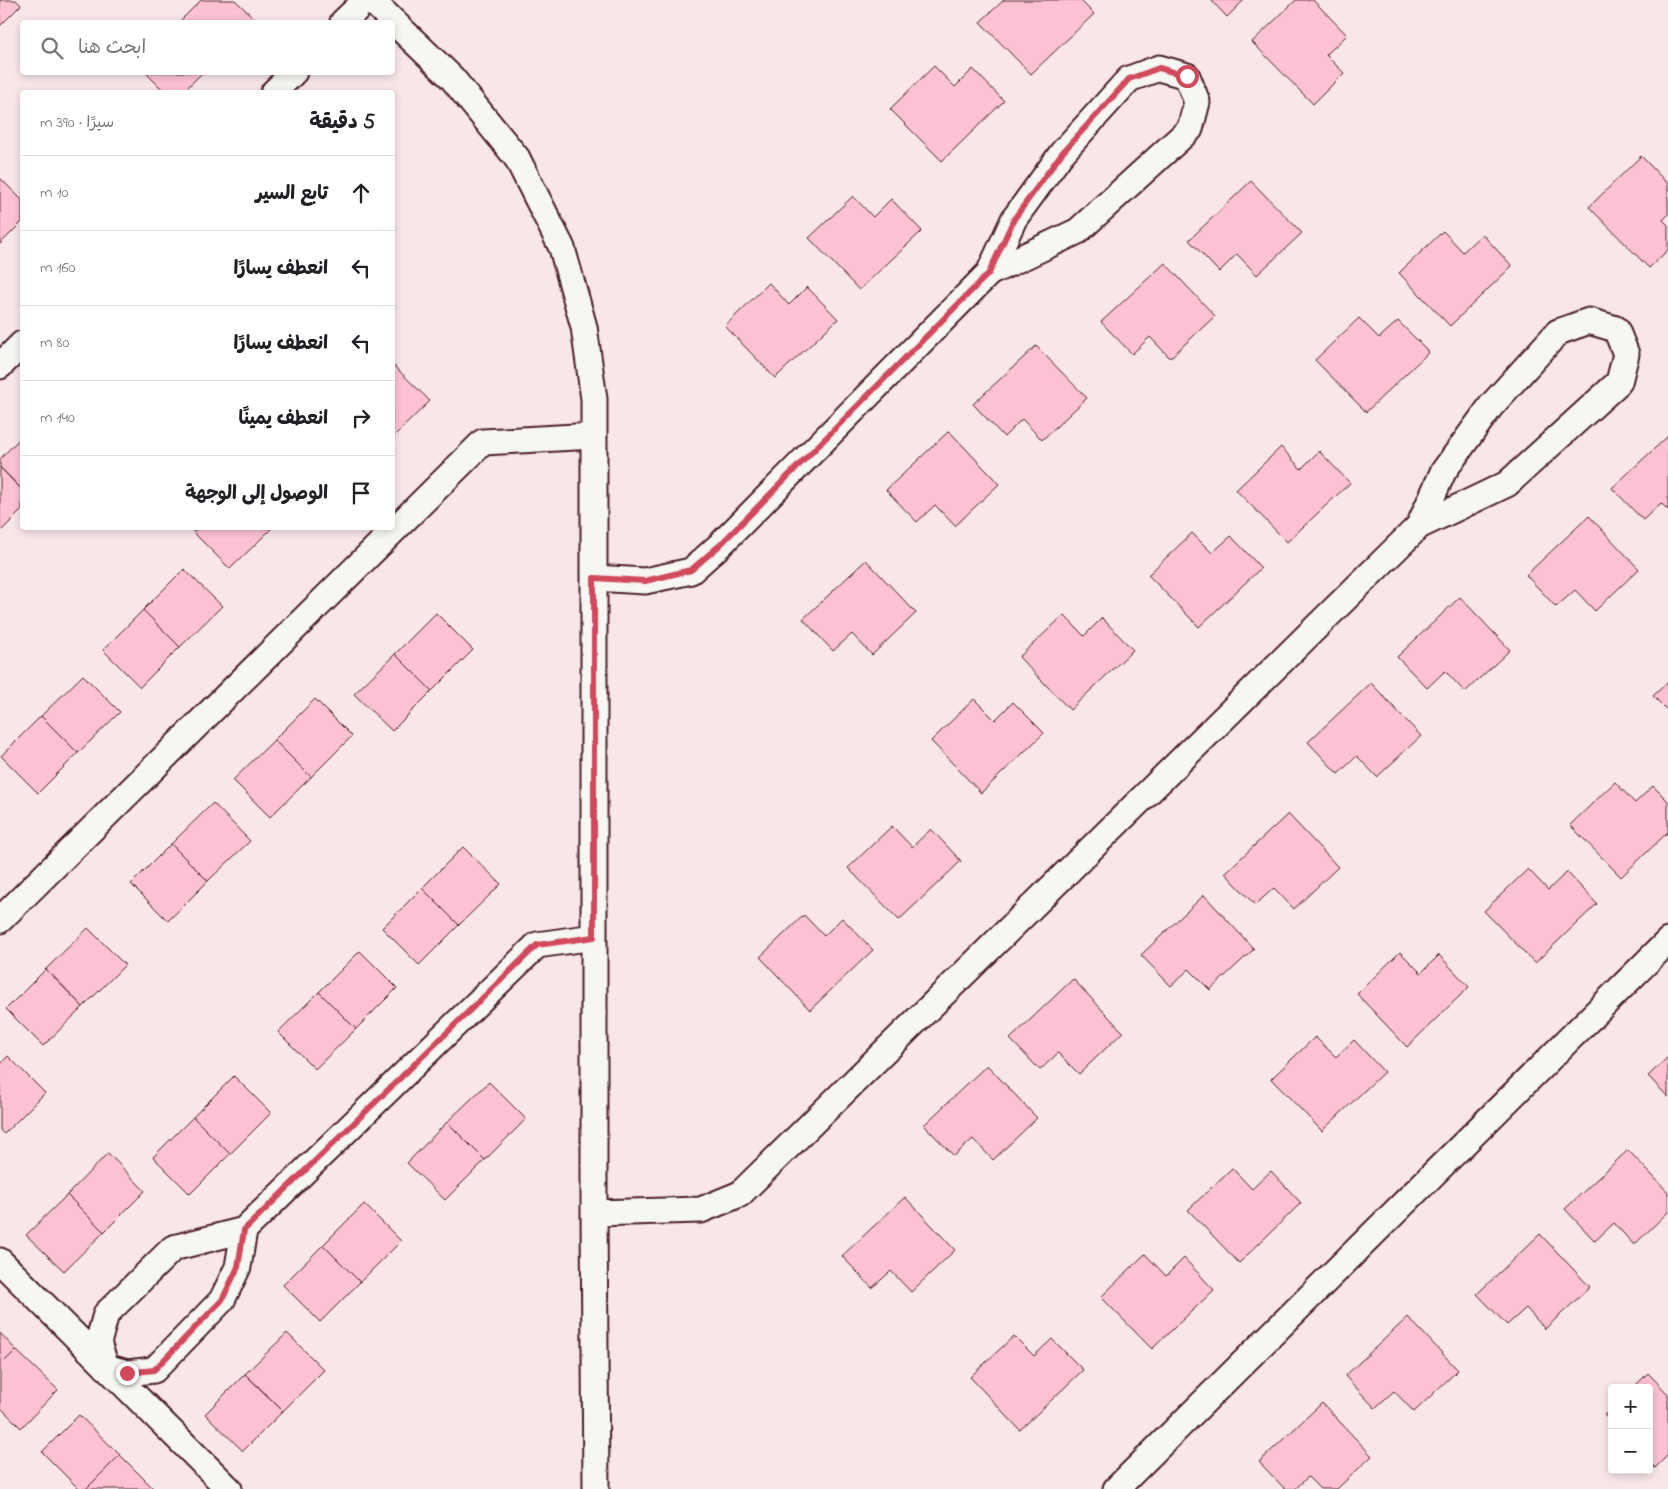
<!DOCTYPE html>
<html lang="ar">
<head>
<meta charset="utf-8">
<style>
	body { margin:0; font-family:"Indie Flower","Playpen Sans Arabic",sans-serif; background:#f2f2f2; color:#202124; direction:rtl }
	.controls { position:absolute; right:15px; bottom:15px; display:grid; overflow:hidden; border-radius:5px; box-shadow:0 2px 8px #0003 }
	.controls button { width:45px; height:45px; display:grid; place-items:center; padding:0; border:0; border-bottom:1px solid #e0e0e0; background:#fff; color:#202124; font:25px sans-serif }
	.stop { position:absolute; width:15px; height:15px; margin:-11px; border:4px solid #d1495b; border-radius:50%; background:#fff }
	.stop.end { background:#d1495b; border-color:#fff; box-shadow:0 1px 5px #0008 }
	.list { margin:0; padding:0; list-style:none }
	h2 { display:flex; justify-content:space-between; align-items:center; height:65px; margin:0; padding:0 20px; font-size:21px }
	h2 small { font-size:16px; font-weight:400; color:#757577 }
	.list li { display:grid; grid-template-columns:32px 1fr auto; gap:15px; align-items:center; box-sizing:border-box; height:75px; padding:0 20px; border-top:1px solid #e0e0e0 }
	.list b { display:block; font-size:19px; white-space:nowrap }
	.list em { font-size:16px; font-style:normal; color:#757577 }
	.icon { flex:none; width:28px; height:28px; fill:none; stroke:currentColor; stroke-width:2; stroke-linecap:round; stroke-linejoin:round }
	.map { position:relative; flex:none; width:1668px; height:1489px; overflow:hidden; direction:ltr }
	.search { position:absolute; background:#fff; box-shadow:0 2px 8px #0003; left:20px; top:20px; width:375px; height:55px; display:flex; align-items:center; gap:12px; box-sizing:border-box; padding:0 18px; border-radius:5px; color:#757577; font-size:19px }
	.panel { position:absolute; background:#fff; box-shadow:0 2px 8px #0003; left:20px; top:90px; width:375px; height:440px; border-radius:5px; direction:rtl }
	.map>svg:first-child { display:block }
	.building { fill:#fcc2d4; stroke:#4a1f2b }
	.lines { fill:none; stroke-linecap:round; stroke-linejoin:round }
	.street-casing { stroke:#4a1f2b; stroke-width:29 }
	.street { stroke:#f6f6f2; stroke-width:25 }
	.route { stroke:#d1495b; stroke-width:6 }
</style>
</head>
<body>
<div class="map">
<svg width="1668" height="1489" viewBox="0 0 1668 1489">
	<rect width="100%" height="100%" fill="#f8e6e9"/>
	<filter id="ink" filterUnits="userSpaceOnUse"><feTurbulence type="fractalNoise" baseFrequency=".02" numOctaves="2"/><feDisplacementMap in="SourceGraphic" scale="10" xChannelSelector="R" yChannelSelector="G"/><feConvolveMatrix kernelMatrix="1 2 1 2 8 2 1 2 1" color-interpolation-filters="sRGB"/></filter>
	<g filter="url(#ink)">
		<!-- building -->
		<path class="building" d="M 0,0 L 16,0 L 21,5 L 0,26 Z
			M 201,0 L 235,0 L 256,20 L 253,22 L 179,22 Z
			M 1004,0 L 1080,0 L 1094,14 L 1031,74 L 980,22 Z
			M 1211,0 L 1244,0 L 1227,17 Z
			M 1296,0 L 1313,0 L 1347,35 L 1326,55 L 1344,73 L 1313,104 L 1252,42 Z
			M 934,66 L 955,87 L 973,69 L 1004,101 L 942,161 L 890,109 Z
			M 145,72 L 203,72 L 183,92 L 165,92 Z
			M 1641,156 L 1668,184 L 1668,215 L 1663,220 L 1668,225 L 1668,250 L 1649,268 L 1589,207 Z
			M 0,178 L 22,200 L 22,222 L 0,244 Z
			M 1251,181 L 1302,233 L 1257,275 L 1237,254 L 1219,272 L 1189,240 Z
			M 853,196 L 873,217 L 891,199 L 922,231 L 859,290 L 809,238 Z
			M 1443,231 L 1463,252 L 1482,234 L 1512,266 L 1450,326 L 1399,273 Z
			M 1165,263 L 1215,316 L 1170,358 L 1150,337 L 1132,354 L 1101,322 Z
			M 769,283 L 789,305 L 807,287 L 838,319 L 775,378 L 725,326 Z
			M 1359,318 L 1379,338 L 1398,321 L 1429,352 L 1366,412 L 1315,360 Z
			M 1036,346 L 1087,398 L 1042,440 L 1022,419 L 1004,437 L 973,404 Z
			M 392,364 L 430,401 L 392,438 Z
			M 949,431 L 999,484 L 955,526 L 935,505 L 917,522 L 886,490 Z
			M 22,436 L 22,490 L 0,467 L 0,459 Z
			M 1668,436 L 1668,510 L 1661,503 L 1643,520 L 1612,488 Z
			M 1281,447 L 1301,469 L 1319,451 L 1350,483 L 1287,542 L 1236,490 Z
			M 0,467 L 22,490 L 22,510 L 0,532 Z
			M 1589,516 L 1639,569 L 1595,611 L 1575,590 L 1556,607 L 1526,575 Z
			M 198,528 L 269,528 L 271,529 L 230,569 L 193,532 Z
			M 1192,533 L 1212,553 L 1231,536 L 1261,568 L 1199,627 L 1148,575 Z
			M 866,560 L 916,613 L 872,655 L 852,634 L 833,651 L 803,619 Z
			M 184,569 L 222,606 L 180,647 L 143,610 Z
			M 1460,597 L 1510,650 L 1465,692 L 1445,671 L 1427,688 L 1397,657 Z
			M 143,610 L 180,647 L 140,687 L 103,650 Z
			M 436,613 L 473,650 L 432,691 L 395,654 Z
			M 1064,615 L 1084,636 L 1102,618 L 1133,650 L 1070,710 L 1019,657 Z
			M 395,654 L 432,691 L 392,731 L 354,694 Z
			M 83,675 L 120,712 L 78,753 L 41,716 Z
			M 1668,682 L 1668,711 L 1653,696 Z
			M 1371,683 L 1421,736 L 1377,777 L 1357,756 L 1338,774 L 1308,742 Z
			M 315,699 L 352,736 L 311,777 L 274,740 Z
			M 974,699 L 995,720 L 1013,702 L 1044,733 L 981,793 L 931,741 Z
			M 41,716 L 78,753 L 38,793 L 1,756 Z
			M 274,740 L 311,777 L 270,817 L 233,780 Z
			M 1615,782 L 1635,803 L 1653,786 L 1668,801 L 1668,832 L 1621,877 L 1570,825 Z
			M 213,803 L 250,841 L 208,881 L 171,844 Z
			M 1288,814 L 1338,867 L 1294,909 L 1274,888 L 1255,905 L 1225,873 Z
			M 892,826 L 912,847 L 931,829 L 961,861 L 899,920 L 848,868 Z
			M 171,844 L 208,881 L 168,921 L 131,884 Z
			M 463,847 L 501,884 L 459,925 L 422,888 Z
			M 1528,869 L 1548,890 L 1567,872 L 1597,904 L 1535,963 L 1484,911 Z
			M 422,888 L 459,925 L 419,965 L 382,928 Z
			M 1204,895 L 1254,949 L 1210,990 L 1189,969 L 1171,986 L 1141,955 Z
			M 804,915 L 824,936 L 842,918 L 873,950 L 810,1010 L 760,957 Z
			M 88,928 L 125,965 L 83,1007 L 46,969 Z
			M 360,951 L 397,988 L 356,1029 L 319,992 Z
			M 1400,952 L 1421,973 L 1439,955 L 1469,987 L 1407,1047 L 1357,994 Z
			M 46,969 L 83,1007 L 43,1046 L 6,1009 Z
			M 1073,979 L 1123,1032 L 1079,1074 L 1058,1053 L 1040,1070 L 1010,1039 Z
			M 319,992 L 356,1029 L 315,1069 L 278,1032 Z
			M 1315,1037 L 1336,1057 L 1354,1040 L 1384,1072 L 1322,1131 L 1271,1079 Z
			M 8,1056 L 45,1093 L 4,1134 L 0,1130 L 0,1065 Z
			M 1668,1057 L 1668,1097 L 1648,1076 Z
			M 987,1065 L 1037,1118 L 993,1160 L 973,1139 L 954,1156 L 924,1125 Z
			M 234,1076 L 271,1113 L 230,1154 L 193,1117 Z
			M 489,1082 L 526,1119 L 485,1160 L 447,1122 Z
			M 193,1117 L 230,1154 L 190,1194 L 153,1157 Z
			M 447,1122 L 485,1160 L 445,1200 L 407,1163 Z
			M 1628,1150 L 1668,1192 L 1668,1212 L 1634,1245 L 1614,1223 L 1595,1241 L 1565,1209 Z
			M 108,1153 L 145,1191 L 104,1232 L 67,1195 Z
			M 1232,1168 L 1252,1189 L 1271,1171 L 1301,1203 L 1239,1263 L 1188,1210 Z
			M 67,1195 L 104,1232 L 64,1271 L 26,1235 Z
			M 905,1197 L 955,1250 L 911,1292 L 891,1271 L 872,1288 L 842,1256 Z
			M 364,1204 L 401,1241 L 360,1282 L 323,1245 Z
			M 1540,1234 L 1590,1287 L 1545,1329 L 1526,1308 L 1507,1325 L 1477,1294 Z
			M 323,1245 L 360,1282 L 320,1322 L 283,1285 Z
			M 1145,1254 L 1166,1276 L 1184,1258 L 1214,1290 L 1152,1349 L 1101,1297 Z
			M 1408,1317 L 1458,1370 L 1414,1412 L 1394,1391 L 1375,1408 L 1345,1376 Z
			M 0,1333 L 16,1350 L 0,1366 Z
			M 287,1333 L 324,1370 L 283,1411 L 245,1374 Z
			M 1014,1336 L 1034,1356 L 1052,1339 L 1083,1370 L 1020,1430 L 970,1377 Z
			M 16,1350 L 58,1390 L 21,1428 L 0,1407 L 0,1366 Z
			M 1648,1373 L 1668,1394 L 1668,1455 L 1655,1468 L 1649,1462 L 1649,1388 L 1633,1388 Z
			M 245,1374 L 283,1411 L 243,1451 L 205,1414 Z
			M 1322,1403 L 1372,1456 L 1337,1489 L 1320,1489 L 1308,1477 L 1295,1489 L 1285,1489 L 1259,1462 Z
			M 1612,1408 L 1612,1423 L 1604,1415 Z
			M 79,1415 L 120,1455 L 86,1489 L 79,1489 L 42,1452 Z
			M 120,1455 L 154,1489 L 86,1489 Z"/>
		<g class="lines">
			<!-- street casing -->
			<g class="street-casing">
				<path id="street" d="M 371,0 L 452,78 L 517,158 L 562,248 L 584,327 L 594,399 L 594,1213 L 596,1489
					M 343,22 L 366,0
					M 274,92 L 294,72
					M 0,366 L 22,344
					M 594,578 L 645,581 L 691,571 L 720,545 L 989,273 L 1078,231 L 1190,129 L 1197,102 L 1187,76 L 1159,68 L 1129,79 L 1062,153 L 1014,219 L 989,273
					M 0,920 L 483,442 L 594,436
					M 594,1213 L 701,1210 L 740,1194 L 1419,526 L 1507,484 L 1619,382 L 1626,354 L 1616,329 L 1589,321 L 1558,332 L 1491,406 L 1443,472 L 1419,526
					M 244,1230 L 238,1267 L 222,1300 L 154,1370 L 127,1373 L 106,1367 L 98,1343 L 106,1314 L 173,1248 L 244,1230 L 537,945 L 594,937
					M 0,1261 L 229,1489
					M 1116,1489 L 1668,941"/>
			</g>
			<!-- street -->
			<use href="#street" class="street"/>
		</g>
	</g>
	<g class="lines" filter="url(#ink)">
		<!-- route -->
		<path class="route" d="M 127,1373 L 154,1370 L 222,1300 L 238,1267 L 244,1230 L 537,945 L 594,937 L 594,578 L 645,581 L 691,570 L 720,545 L 989,273 L 1014,219 L 1062,153 L 1129,79 L 1159,68 L 1187,76"/>
	</g>
</svg>
<div class="controls">
<button>+</button>
<button>−</button>
</div>
<div class="stop" style="left:1187px;top:76px"></div>
<div class="stop end" style="left:127px;top:1373px"></div>
<div class="search"><svg class="icon" aria-label="search" viewBox="0 0 24 24"><circle cx="10" cy="10" r="6"/><path d="M15 15l6 6"/></svg>ابحث هنا</div>
<section class="panel">
<h2>5 دقيقة<small>سيرًا · 390 m</small></h2>
<ul class="list">
<li><svg class="icon" aria-label="ahead" viewBox="0 0 24 24"><path d="M12 20V5M6 11l6-6 6 6"/></svg><div><b>تابع السير</b></div><em>10 m</em></li>
<li><svg class="icon" aria-label="left" viewBox="0 0 24 24"><path d="M17 20v-9H6M10 6l-5 5 5 5"/></svg><div><b>انعطف يسارًا</b></div><em>160 m</em></li>
<li><svg class="icon" aria-label="left" viewBox="0 0 24 24"><path d="M17 20v-9H6M10 6l-5 5 5 5"/></svg><div><b>انعطف يسارًا</b></div><em>80 m</em></li>
<li><svg class="icon" aria-label="right" viewBox="0 0 24 24"><path d="M7 20v-9h11M14 6l5 5-5 5"/></svg><div><b>انعطف يمينًا</b></div><em>140 m</em></li>
<li><svg class="icon" aria-label="arrive" viewBox="0 0 24 24"><path d="M6 21V4h12l-3 4 3 4H6"/></svg><div><b>الوصول إلى الوجهة</b></div></li>
</ul>
</section>
</div>
</body>
</html>
